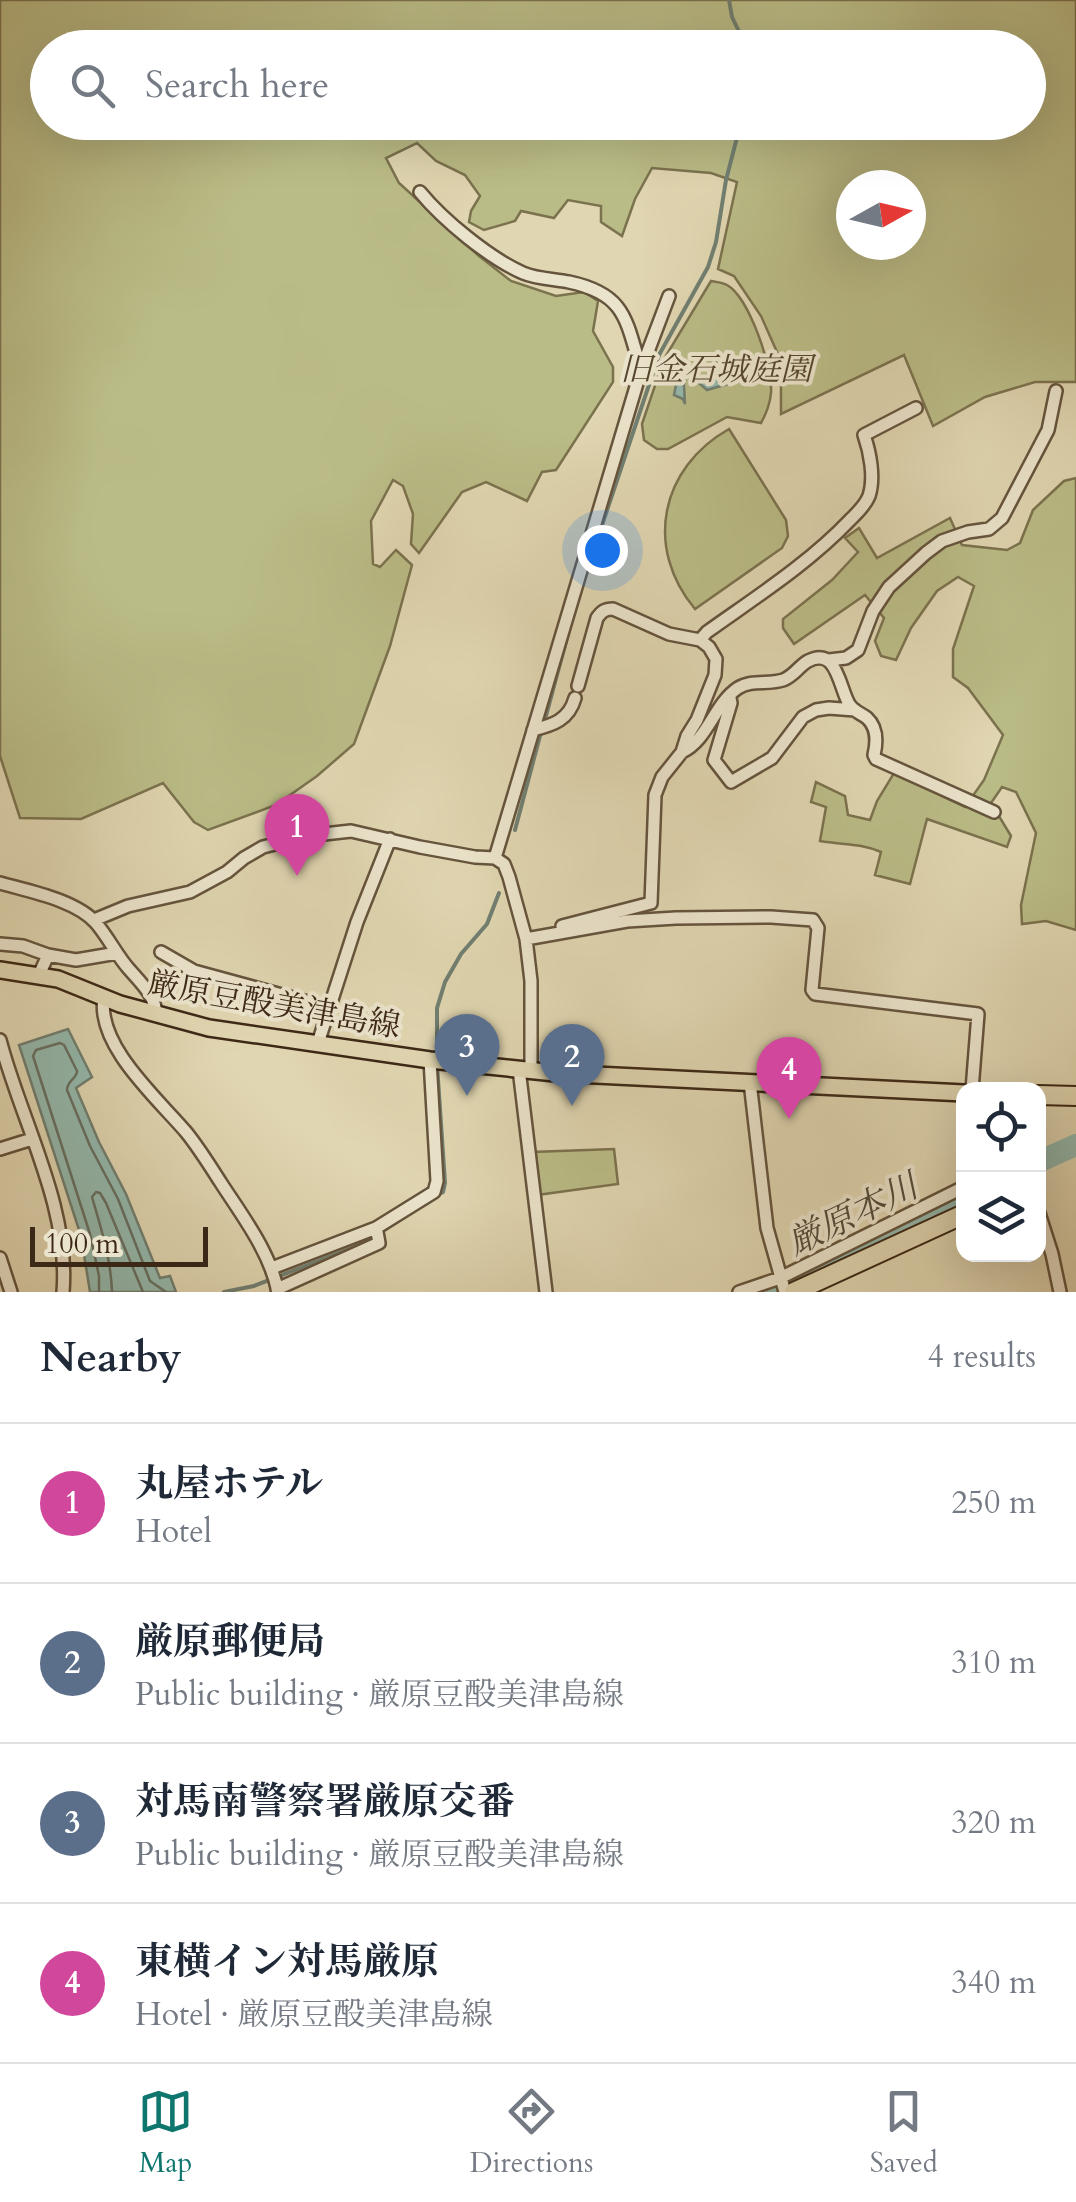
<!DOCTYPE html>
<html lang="en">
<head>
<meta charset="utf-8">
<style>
	body { margin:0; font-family:Cardo,"Noto Serif JP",serif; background:#f6f6f7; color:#1f2937 }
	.controls { position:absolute; right:30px; bottom:30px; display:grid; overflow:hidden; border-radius:20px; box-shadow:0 10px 40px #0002 }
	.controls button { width:90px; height:90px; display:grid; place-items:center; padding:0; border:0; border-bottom:2px solid #e0e1e3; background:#fff; color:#1f2937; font:50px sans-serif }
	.compass { position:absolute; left:836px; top:170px; width:90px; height:90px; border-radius:50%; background:#fff; box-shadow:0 10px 40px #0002; rotate:82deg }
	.scale { position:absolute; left:30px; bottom:25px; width:178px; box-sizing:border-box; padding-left:10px; border:5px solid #3c2816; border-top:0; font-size:28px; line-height:35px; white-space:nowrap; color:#3c2816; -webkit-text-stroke:8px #ebe4cc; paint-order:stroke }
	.you { position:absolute; left:602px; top:550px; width:35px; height:35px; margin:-25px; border:8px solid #fff; border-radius:50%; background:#1a73e8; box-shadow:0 0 0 15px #1a73e833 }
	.badge { display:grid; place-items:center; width:65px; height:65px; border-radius:50%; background:#0f766e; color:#fff; font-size:32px; font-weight:700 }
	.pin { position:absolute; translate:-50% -82px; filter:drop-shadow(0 2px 5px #0008) }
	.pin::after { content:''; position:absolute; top:52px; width:35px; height:30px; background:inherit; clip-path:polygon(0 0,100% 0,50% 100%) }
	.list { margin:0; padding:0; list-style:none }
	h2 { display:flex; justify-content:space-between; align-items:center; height:130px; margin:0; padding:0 40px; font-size:42px }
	h2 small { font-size:32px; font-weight:400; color:#747a83 }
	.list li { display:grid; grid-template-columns:65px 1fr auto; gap:30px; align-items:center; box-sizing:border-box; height:160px; padding:0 40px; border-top:2px solid #e0e1e3 }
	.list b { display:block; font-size:38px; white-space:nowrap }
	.list p { margin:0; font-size:32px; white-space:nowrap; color:#747a83 }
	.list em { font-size:32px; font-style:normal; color:#747a83 }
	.icon { flex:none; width:55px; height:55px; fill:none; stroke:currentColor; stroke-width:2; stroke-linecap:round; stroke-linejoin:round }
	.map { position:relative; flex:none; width:1076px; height:1292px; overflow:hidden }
	.search { position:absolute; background:#fff; box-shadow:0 10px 40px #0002; left:30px; right:30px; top:30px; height:110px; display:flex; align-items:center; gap:25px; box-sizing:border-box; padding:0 35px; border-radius:55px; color:#747a83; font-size:38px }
	.sheet { height:770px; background:#fff }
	nav { display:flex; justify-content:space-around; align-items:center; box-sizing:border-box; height:140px; border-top:2px solid #e0e1e3; background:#fff; font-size:28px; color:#747a83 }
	nav a { display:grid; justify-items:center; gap:5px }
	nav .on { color:#0f766e }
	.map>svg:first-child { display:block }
	.green { fill:#babc87; stroke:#7b724e; stroke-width:2.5; fill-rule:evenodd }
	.water { fill:#94b9ad; stroke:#717f71; stroke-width:2.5 }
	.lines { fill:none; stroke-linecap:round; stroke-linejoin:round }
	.shore { stroke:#687062; stroke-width:2.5 }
	.stream { stroke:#717f71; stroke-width:4 }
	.river { stroke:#94b9ad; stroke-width:22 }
	.minor-casing { stroke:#65543d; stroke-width:16 }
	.major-casing { stroke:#3c2816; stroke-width:20 }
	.highway-casing { stroke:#3c2816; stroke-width:22 }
	.minor { stroke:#ebe4cc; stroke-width:11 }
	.major { stroke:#e0d6b1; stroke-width:15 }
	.highway { stroke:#e0d6b1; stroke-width:18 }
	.labels { text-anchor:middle; stroke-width:8; stroke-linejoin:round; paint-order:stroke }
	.park-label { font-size:32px; font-style:italic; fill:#55462d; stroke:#ebe4cc }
	.street-label { font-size:32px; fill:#3c2816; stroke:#ebe4cc }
	.water-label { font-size:35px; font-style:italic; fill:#524c3c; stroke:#ebe4cc }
</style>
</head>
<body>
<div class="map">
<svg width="1076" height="1292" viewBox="0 0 1076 1292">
	<rect width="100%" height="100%" fill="#e0d6b1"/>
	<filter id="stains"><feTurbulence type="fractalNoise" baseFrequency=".002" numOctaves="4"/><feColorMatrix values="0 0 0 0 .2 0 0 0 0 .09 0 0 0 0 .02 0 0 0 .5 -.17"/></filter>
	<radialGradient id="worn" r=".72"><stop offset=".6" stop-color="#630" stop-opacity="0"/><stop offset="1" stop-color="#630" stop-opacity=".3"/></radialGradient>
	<!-- green -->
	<path class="green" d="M 0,0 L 1076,0 L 1076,382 L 1035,382 L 985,397 L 933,426 L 904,355 L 781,414 L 781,361 L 761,316 L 734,276 L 718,269 L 737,182 L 711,173 L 652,168 L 635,199 L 622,236 L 601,222 L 601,206 L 568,200 L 554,218 L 521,211 L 515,221 L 484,230 L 469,222 L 471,211 L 480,196 L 465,175 L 436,161 L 417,143 L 386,158 L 399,183 L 479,256 L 511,281 L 556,296 L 584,292 L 598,301 L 593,331 L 613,367 L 613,382 L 556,470 L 542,472 L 527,501 L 486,482 L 462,492 L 419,553 L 411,544 L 413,514 L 403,486 L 393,480 L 371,521 L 373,564 L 380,567 L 396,550 L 412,565 L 390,646 L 354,744 L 317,776 L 276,805 L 208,830 L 194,822 L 163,783 L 81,819 L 20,818 L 0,756 ZM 48,48 L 1028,48 L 1028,122 L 48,122 ZM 851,185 L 911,185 L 911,245 L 851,245 Z
		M 711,281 C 716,282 722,282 727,285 C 749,297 773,368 771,393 C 770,404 766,414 761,423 L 727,417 L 668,449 L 657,449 L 644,440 L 642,424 L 664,359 Z
		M 729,429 L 786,520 L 788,536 L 782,548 L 695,609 C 644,548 660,468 729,429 Z
		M 1076,478 L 1076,930 L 1046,921 L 1022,924 L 1021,905 L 1036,833 L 1016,792 L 1002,787 L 991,803 L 1011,836 L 1007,847 L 927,819 L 910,884 L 875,875 L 881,852 C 860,843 843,845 820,841 L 826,807 L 811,802 L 816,782 L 845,796 L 848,815 L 870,820 L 877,801 L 894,773 L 965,807 L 984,780 L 1003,735 L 968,688 L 953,677 L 953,649 L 974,586 L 958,577 L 937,591 L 911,628 L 896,660 L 881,656 L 875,641 L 884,618 L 865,595 L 794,644 L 783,628 L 783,619 L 832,580 L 858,552 L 845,538 L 859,528 L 877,558 L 950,518 L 962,545 L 1007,550 L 1020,543 L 1033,510 L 1064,481 Z
		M 614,1149 L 618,1184 L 537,1195 L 532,1152 Z"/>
	<!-- water -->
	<path class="water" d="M 715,362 L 724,367 L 725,371 L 718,373 L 718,377 L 723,378 L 727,373 L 731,374 L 728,384 L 707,390 L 692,377 L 686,377 L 684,385 L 685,404 L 683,399 L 674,395 L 677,380 L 682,373 L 695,372 L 704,378 L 711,371 L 710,364 Z
		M 68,1029 L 92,1077 L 76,1088 L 99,1142 L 126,1194 L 160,1278 L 170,1276 L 176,1292 L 90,1292 L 81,1236 L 19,1045 Z"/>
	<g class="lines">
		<!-- shore -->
		<path class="shore" d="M 99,1292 L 99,1276 L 90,1234 L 33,1056 L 36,1050 L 60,1043 L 64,1045 L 77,1071 C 77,1079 67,1080 67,1090 L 90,1146 L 118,1199 L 150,1281 L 166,1292
			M 112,1292 C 111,1259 101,1228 92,1197 L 96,1192 L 100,1193 L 106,1203 L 143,1292"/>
		<!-- stream -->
		<path class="stream" d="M 729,0 L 732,17 L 747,48
			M 589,564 L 659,355 L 708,267 L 716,242 L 726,180 L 741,122
			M 544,723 L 574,612
			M 515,830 L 541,732
			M 437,1056 L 437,1008 L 445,982 L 461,954 L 487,924 L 499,893
			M 436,1196 L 443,1192 L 445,1183 L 437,1065
			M 381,1232 L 407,1215
			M 224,1292 L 254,1286 L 364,1243 L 373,1237"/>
		<!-- river -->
		<path class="river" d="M 1038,1162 L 1076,1145
			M 770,1292 L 964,1199"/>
		<!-- minor casing -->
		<g class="minor-casing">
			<path id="minor" d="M 420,192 C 443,220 489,258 523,273 C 537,279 554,279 569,282 C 626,294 626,320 641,370
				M 700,640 L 707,632 C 756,597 808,564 850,520 C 857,513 865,506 869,496 C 875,478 870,452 864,435 L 916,408
				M 829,660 L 846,658 L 858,650 L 873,611 L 889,587 L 926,553 L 942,541 L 968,532 L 989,529 L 1002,518 L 1048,430 L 1056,391
				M 730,698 L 731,703 L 714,760 L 731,782 L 772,758 L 803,717 L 816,710 L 829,708 L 855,710
				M 533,730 C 553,725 569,720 575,698
				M 682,752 C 708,740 714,704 738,688 C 752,679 768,685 783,680 C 794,676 799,666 808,661 C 837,646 839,687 849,704 C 854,712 861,713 867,718 C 878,728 877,742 874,755 L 876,759 L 994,812
				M 495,858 L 641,370 L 669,296
				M 0,883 C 28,891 76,900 96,923 C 108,937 116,954 128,968 C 140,982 156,996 156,1015
				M 94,920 L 128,906 L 190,892 L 227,872 L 244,858 L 263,847 L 306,836 L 351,831 L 420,847 L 475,857 L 495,858 L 504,864 L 509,877 L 526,939 L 531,981 L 531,1070
				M 562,926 L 651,903 L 655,795 L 662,777 L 682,752 L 687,736 L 697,720 L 715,675 L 716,659 L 709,647 L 700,640 L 669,634 L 613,609 C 605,609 602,611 597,618 L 578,686
				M 526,939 L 627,921 L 676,918 L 771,917 L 813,920 L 818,928 L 812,990 L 815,994 L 978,1014 L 972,1090
				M 0,944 L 23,946 L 48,955
				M 161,952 L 194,971 L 326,1007
				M 39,975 L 48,955 L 76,960 L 117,953
				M 104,998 C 96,1045 158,1099 186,1132 C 199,1148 210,1166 221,1183 C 243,1217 270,1252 278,1292
				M 0,1040 C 21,1121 70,1206 63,1292
				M 318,1043 L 357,922 L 390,839
				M 519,1069 L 546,1292
				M 750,1082 L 767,1228 L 785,1292
				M 0,1149 L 32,1139
				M 1038,1210 L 1052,1254 L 1060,1292
				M 0,1258 L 11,1292
				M 272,1268 L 376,1228 L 434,1192 L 437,1181 L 430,1060
				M 277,1289 L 379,1243 L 377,1232
				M 739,1292 L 780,1278 L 964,1187"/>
		</g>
		<!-- major casing -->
		<g class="major-casing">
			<path id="major" d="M 0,970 L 58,979 L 120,1004 L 209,1028 L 430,1060 L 555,1073 L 964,1093"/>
		</g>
		<!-- highway casing -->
		<g class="highway-casing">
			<path id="highway" d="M 1038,1095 L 1076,1096
				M 794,1292 L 964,1214"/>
		</g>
		<!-- minor -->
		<use href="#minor" class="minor"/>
		<!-- major -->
		<use href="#major" class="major"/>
		<!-- highway -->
		<use href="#highway" class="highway"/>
	</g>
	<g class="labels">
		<!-- park labels -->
		<g class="park-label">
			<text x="716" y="380">旧金石城庭園</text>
		</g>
		<!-- street labels -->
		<g class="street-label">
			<text transform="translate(274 1004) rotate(10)" y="11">厳原豆酘美津島線</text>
		</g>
		<!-- water labels -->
		<g class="water-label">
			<text transform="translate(852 1214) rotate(-26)" y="12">厳原本川</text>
		</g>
	</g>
	<rect width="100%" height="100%" filter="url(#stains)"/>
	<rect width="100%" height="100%" fill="url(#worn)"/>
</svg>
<div class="controls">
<button><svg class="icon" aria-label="locate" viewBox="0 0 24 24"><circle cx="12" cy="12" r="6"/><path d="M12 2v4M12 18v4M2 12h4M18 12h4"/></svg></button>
<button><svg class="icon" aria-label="layers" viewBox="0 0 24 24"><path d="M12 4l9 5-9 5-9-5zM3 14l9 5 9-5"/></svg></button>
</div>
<svg class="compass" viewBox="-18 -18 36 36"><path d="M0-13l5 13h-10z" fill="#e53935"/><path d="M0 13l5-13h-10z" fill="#747a83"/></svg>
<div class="scale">100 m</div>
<div class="you"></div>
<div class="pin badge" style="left:297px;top:876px;background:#d1479c">1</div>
<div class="pin badge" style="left:572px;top:1106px;background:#5c6f8a">2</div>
<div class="pin badge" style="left:467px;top:1096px;background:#5c6f8a">3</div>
<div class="pin badge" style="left:789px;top:1119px;background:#d1479c">4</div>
<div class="search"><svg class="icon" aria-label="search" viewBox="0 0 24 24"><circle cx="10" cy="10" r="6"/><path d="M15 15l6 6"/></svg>Search here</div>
</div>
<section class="sheet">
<h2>Nearby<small>4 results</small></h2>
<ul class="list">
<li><span class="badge" style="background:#d1479c">1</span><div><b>丸屋ホテル</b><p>Hotel</p></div><em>250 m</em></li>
<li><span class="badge" style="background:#5c6f8a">2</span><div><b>厳原郵便局</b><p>Public building · 厳原豆酘美津島線</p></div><em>310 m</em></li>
<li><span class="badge" style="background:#5c6f8a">3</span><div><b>対馬南警察署厳原交番</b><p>Public building · 厳原豆酘美津島線</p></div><em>320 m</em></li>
<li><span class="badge" style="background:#d1479c">4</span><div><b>東横イン対馬厳原</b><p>Hotel · 厳原豆酘美津島線</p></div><em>340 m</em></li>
</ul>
</section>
<nav>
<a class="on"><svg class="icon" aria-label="map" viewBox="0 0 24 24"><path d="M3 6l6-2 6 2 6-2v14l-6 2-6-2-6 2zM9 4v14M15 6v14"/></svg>Map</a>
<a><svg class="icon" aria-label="directions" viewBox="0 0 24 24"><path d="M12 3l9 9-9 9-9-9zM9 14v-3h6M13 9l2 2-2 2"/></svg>Directions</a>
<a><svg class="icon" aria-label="saved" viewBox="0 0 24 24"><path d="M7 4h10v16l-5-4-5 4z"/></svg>Saved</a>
</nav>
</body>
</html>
